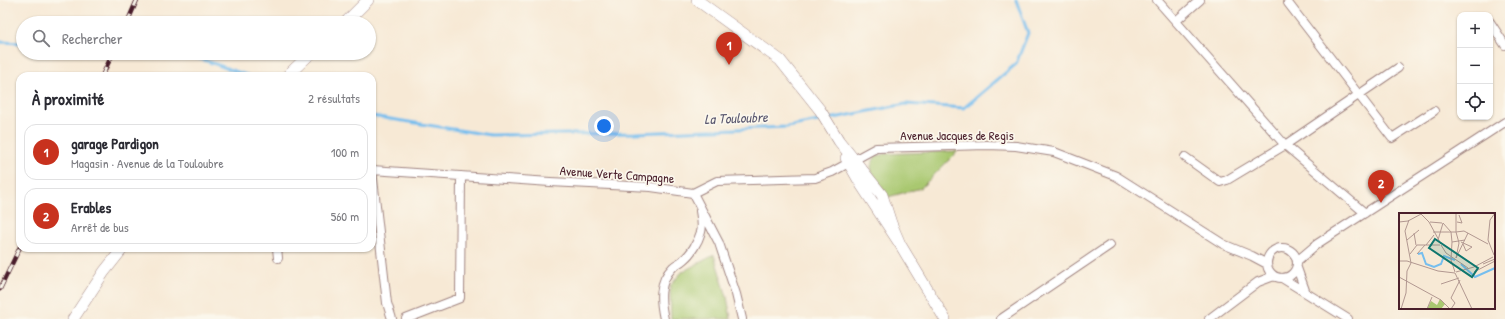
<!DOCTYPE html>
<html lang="fr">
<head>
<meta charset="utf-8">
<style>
	body { margin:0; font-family:"Patrick Hand",sans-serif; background:#f7f7f7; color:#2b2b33 }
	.controls { position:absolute; right:12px; top:12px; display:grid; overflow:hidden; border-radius:8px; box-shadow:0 1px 3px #0004 }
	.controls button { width:36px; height:36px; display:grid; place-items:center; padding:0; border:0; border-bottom:1px solid #e1e1e2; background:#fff; color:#2b2b33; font:20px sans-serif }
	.you { position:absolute; left:604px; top:126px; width:14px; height:14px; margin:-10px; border:3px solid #fff; border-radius:50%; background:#1a73e8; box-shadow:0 0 0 6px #1a73e833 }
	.badge { display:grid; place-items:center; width:26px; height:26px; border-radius:50%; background:#c8321e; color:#fff; font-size:13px; font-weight:700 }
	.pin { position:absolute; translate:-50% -33px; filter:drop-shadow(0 1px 2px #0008) }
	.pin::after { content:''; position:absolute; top:21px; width:14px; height:12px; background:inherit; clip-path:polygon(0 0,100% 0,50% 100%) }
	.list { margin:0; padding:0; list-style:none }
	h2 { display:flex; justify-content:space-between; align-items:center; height:52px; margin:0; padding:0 16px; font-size:17px }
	h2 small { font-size:13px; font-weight:400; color:#7c7c81 }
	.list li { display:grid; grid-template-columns:26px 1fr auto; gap:12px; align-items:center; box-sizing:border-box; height:56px; margin:0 8px 8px; padding:0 8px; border:1px solid #e1e1e2; border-radius:12px }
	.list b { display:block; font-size:15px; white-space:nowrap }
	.list p { margin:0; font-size:13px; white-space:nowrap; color:#7c7c81 }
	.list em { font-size:13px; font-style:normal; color:#7c7c81 }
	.icon { flex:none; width:22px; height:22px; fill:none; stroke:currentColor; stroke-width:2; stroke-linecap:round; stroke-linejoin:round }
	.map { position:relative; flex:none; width:1505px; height:319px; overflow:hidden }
	.search { position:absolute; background:#fff; box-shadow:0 1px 3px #0004; left:16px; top:16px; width:360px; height:44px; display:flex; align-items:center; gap:10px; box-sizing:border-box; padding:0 14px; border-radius:22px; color:#7c7c81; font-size:15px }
	.panel { position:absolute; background:#fff; box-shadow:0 1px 3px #0004; left:16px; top:72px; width:360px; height:180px; border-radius:12px }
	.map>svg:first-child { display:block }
	.green { fill:#a9c870; stroke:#7a744e }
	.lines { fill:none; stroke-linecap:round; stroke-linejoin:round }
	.stream { stroke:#76beee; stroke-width:3 }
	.street-casing { stroke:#a08480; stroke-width:10 }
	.secondary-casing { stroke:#a08480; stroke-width:12 }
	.street { stroke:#fff; stroke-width:8 }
	.secondary { stroke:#fff; stroke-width:11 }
	.rail-casing { stroke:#4a1f2b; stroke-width:4.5 }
	.rail { stroke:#fbf7ec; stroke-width:3; stroke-dasharray:9; stroke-linecap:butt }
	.labels { text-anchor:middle; stroke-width:3.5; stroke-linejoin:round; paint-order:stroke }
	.street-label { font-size:13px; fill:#4a1f2b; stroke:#fbf7ec }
	.water-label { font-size:14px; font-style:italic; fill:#59576f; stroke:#fbf7ec }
	.inset-river { fill:none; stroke:#76beee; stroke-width:2 }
	.inset-road { fill:none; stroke:#b29891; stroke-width:1 }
	.view { fill:#0f766e; fill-opacity:0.15; stroke:#0f766e; stroke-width:2 }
	.inset-edge { fill:none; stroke:#4a1f2b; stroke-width:2 }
</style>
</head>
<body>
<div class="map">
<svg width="1505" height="319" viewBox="0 0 1505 319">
	<rect width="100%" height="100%" fill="#fbf7ec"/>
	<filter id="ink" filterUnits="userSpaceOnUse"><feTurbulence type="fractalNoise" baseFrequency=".025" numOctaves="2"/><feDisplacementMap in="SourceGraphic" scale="8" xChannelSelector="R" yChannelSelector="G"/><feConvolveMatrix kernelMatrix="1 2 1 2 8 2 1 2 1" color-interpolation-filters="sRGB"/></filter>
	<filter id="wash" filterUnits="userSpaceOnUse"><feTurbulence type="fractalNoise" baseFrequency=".012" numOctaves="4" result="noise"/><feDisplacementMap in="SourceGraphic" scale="16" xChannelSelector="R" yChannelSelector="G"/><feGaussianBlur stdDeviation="0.9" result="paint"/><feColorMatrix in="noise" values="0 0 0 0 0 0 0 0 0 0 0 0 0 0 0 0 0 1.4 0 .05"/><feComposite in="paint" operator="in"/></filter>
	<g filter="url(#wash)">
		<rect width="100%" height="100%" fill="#f7e9d5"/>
		<!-- green -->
		<path class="green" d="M 958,151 L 921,188 L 888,197 L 872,173 L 871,166 L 875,157 L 884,154 Z
			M 714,255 L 727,297 L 731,319 L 671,319 L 670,286 L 682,272 Z"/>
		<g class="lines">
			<!-- stream -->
			<path class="stream" d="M 0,42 L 23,43
				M 172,53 L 201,59 L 249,76
				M 372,116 L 490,135 L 635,133 L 787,127 L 824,120
				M 829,119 L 906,104 L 964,108 L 1016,64 L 1028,33 L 1016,0"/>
		</g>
	</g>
	<g filter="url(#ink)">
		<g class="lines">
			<!-- street casing -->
			<g class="street-casing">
				<path id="street" d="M 1157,0 L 1285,145 L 1365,213
					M 1288,3 L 1392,138 L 1434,111
					M 1176,21 L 1200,0
					M 1490,22 L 1505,45
					M 1185,157 L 1220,182 L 1227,180 L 1285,145 L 1398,68
					M 372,170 L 550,182 L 651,187 L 693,193 L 717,181 L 815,178 L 832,172 L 876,148 L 987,145 L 1016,146 L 1054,152 L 1116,176 L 1223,244 L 1252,256 L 1267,264
					M 372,170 L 387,303 L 392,319
					M 693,193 L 719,243 L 736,294 L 742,319
					M1267 263a15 15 0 1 1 30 0a15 15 0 1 1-30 0Z
					M 277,248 L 278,258
					M 1297,261 L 1317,244 L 1505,122
					M 1297,268 L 1306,293
					M 1282,278 L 1348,319
					M 406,319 L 460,298 L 461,176
					M 664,319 C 660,301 658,282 673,267 C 676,264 680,263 683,260 C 691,254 698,242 701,232 C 703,226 701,217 700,211
					M 1001,319 L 1110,245
					M 1209,319 L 1258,282 L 1274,276"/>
			</g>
			<!-- secondary casing -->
			<g class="secondary-casing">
				<path id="secondary" d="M 697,0 L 780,60 L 820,110 L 839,141 L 882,195 L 891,223 L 900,244
					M 345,23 L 368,0
					M 287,76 L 311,53
					M 846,158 L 862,186 L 900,244 L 945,319
					M 73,319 L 104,272 L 123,248"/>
			</g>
			<!-- street -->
			<use href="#street" class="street"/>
			<!-- secondary -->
			<use href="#secondary" class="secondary"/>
			<!-- rail casing -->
			<g class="rail-casing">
				<path id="rail" d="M 127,23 L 137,0
					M 102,76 L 113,53
					M 0,289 L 20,247"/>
			</g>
			<!-- rail -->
			<use href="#rail" class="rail"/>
		</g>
	</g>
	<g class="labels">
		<!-- street labels -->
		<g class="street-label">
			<text x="957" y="140">Avenue Jacques de Regis</text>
			<text transform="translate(617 174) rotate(4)" y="5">Avenue Verte Campagne</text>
		</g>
		<!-- water labels -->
		<g class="water-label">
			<text transform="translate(736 118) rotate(-2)" y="5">La Touloubre</text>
		</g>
	</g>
	<!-- overview -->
	<g transform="translate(1399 213)">
		<rect width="96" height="96" fill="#f7e9d5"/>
		<path d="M 41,86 L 46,91 L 42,96 L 28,96 L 32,88 L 38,92 Z" fill="#a9c870"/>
		<path class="inset-river" d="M 19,41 L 23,40 L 27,51 L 35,54 L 42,51 L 45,43 L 56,47M 62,51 L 76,64 L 96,55"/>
		<path class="inset-road" d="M 21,0 L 30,9M 0,9 L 9,8 L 24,0M 30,9 L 42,31M 31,9 L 43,10M 58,9 L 63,10 L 60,2M 44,10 L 52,19 L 53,29M 34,19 L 57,19M 57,19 L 65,18 L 89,31M 15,20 L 17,32M 8,27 L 20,17M 39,27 L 44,10M 53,29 L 52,47 L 56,59M 53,29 L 66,27M 62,29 L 73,34M 64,31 L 67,38 L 73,34M 27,32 L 35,22M 42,32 L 47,40 L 69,55M 11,41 L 18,32 L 41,32M 18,41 L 26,32M 95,42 L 89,27 L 91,7 L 96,0M 57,45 L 60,30 L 57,19 L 57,0M 57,45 L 69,20M 0,48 L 8,48 L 39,58 L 56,60 L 73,96M 84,51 L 96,46M 57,59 L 75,54 L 94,44M 75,59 L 96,48M 0,64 L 42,87 L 51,96M 42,71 L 60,65M 2,96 L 7,80 L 8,58 L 12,50 L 6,18 L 10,7M 28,96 L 33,84M 52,96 L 56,90 L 52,85 L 61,67"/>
		<path class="view" d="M 36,26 L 79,55 L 73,64 L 30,35 Z"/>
		<rect width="96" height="96" class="inset-edge"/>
	</g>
</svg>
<div class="controls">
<button>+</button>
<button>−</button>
<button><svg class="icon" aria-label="locate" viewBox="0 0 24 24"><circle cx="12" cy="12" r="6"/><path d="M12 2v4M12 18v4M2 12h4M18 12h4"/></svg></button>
</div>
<div class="you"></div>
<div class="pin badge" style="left:729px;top:65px">1</div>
<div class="pin badge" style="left:1381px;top:203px">2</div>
<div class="search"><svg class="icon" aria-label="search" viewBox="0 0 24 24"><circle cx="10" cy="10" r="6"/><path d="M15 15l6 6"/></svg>Rechercher</div>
<section class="panel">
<h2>À proximité<small>2 résultats</small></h2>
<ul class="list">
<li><span class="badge">1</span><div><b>garage Pardigon</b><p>Magasin · Avenue de la Touloubre</p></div><em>100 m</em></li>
<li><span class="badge">2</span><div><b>Erables</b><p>Arrêt de bus</p></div><em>560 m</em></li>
</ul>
</section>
</div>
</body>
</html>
